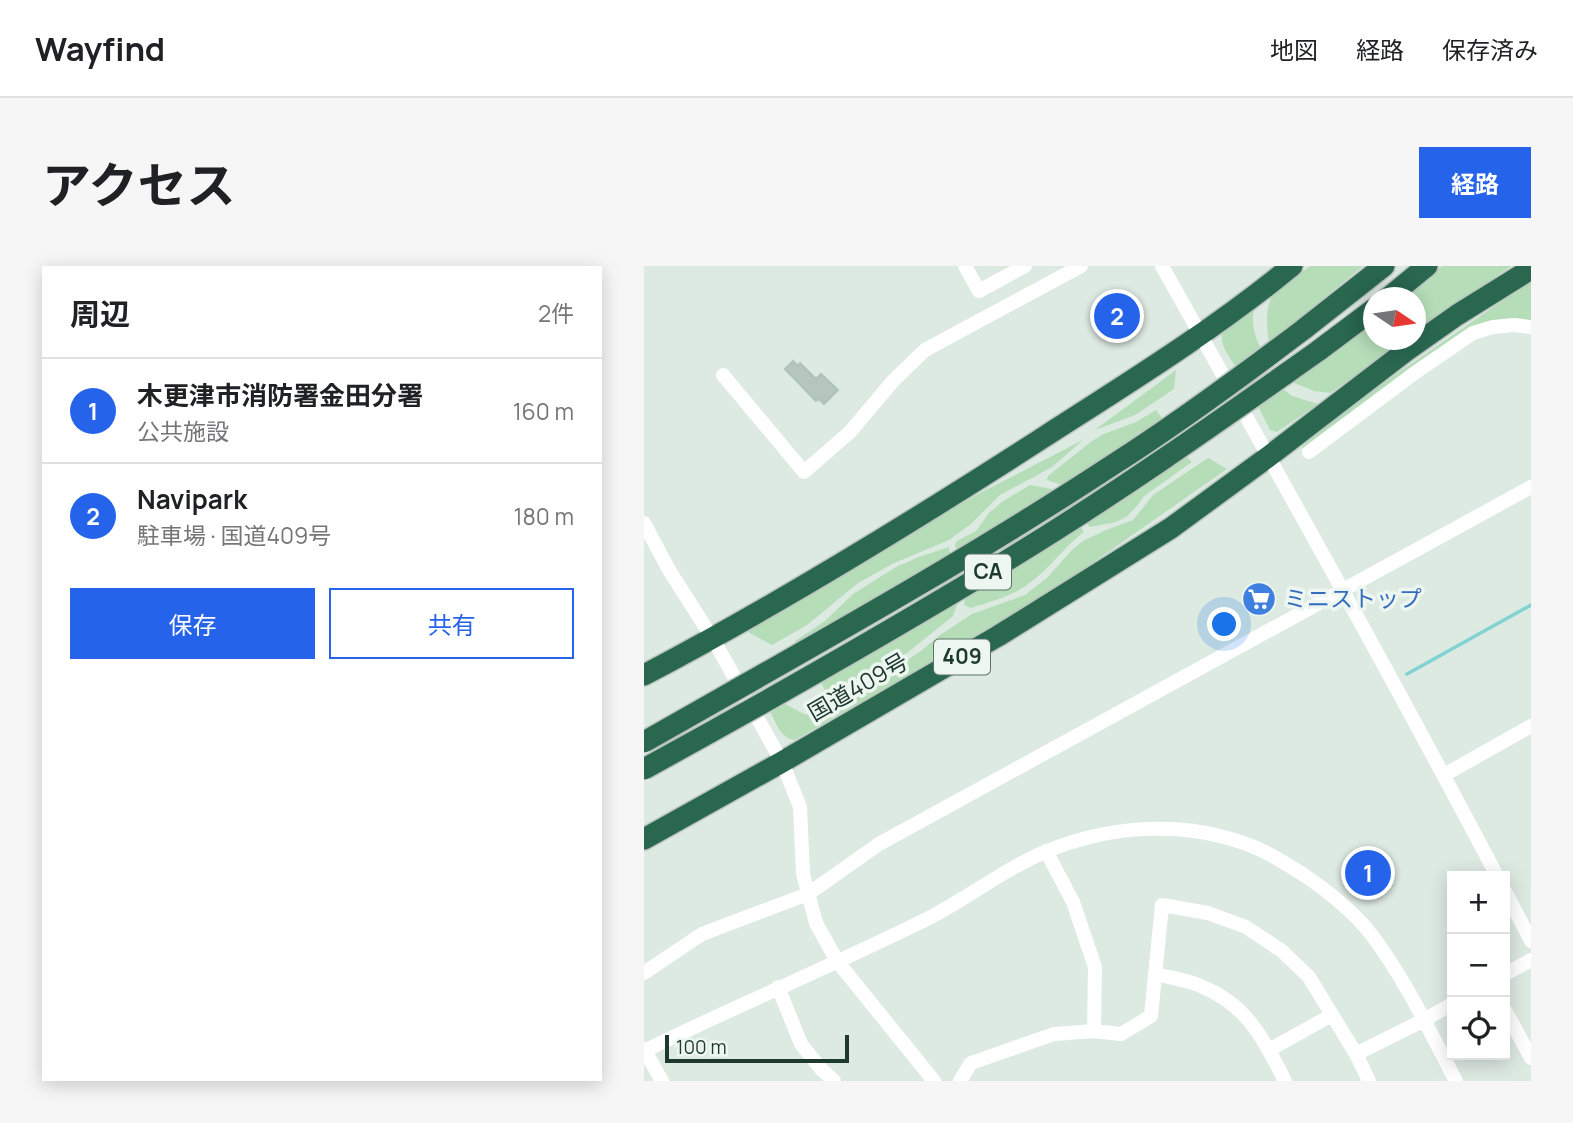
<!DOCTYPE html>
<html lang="ja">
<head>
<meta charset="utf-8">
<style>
	body { margin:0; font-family:Manrope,"Noto Sans JP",sans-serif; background:#f6f6f6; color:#202124 }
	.controls { position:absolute; right:21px; bottom:21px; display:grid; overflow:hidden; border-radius:0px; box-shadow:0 4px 18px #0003 }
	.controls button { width:63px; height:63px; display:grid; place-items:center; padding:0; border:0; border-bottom:2px solid #e0e0e0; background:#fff; color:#202124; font:35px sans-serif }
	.compass { position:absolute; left:719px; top:21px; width:63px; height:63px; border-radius:50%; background:#fff; box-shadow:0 4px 18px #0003; rotate:103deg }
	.scale { position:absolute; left:21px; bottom:18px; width:184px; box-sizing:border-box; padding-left:7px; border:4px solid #1e392d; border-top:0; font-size:19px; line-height:24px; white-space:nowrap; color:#1e392d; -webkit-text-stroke:5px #edf6f0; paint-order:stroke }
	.you { position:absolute; left:581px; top:359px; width:24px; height:24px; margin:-18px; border:5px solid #fff; border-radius:50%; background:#1a73e8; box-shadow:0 0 0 10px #1a73e833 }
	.badge { display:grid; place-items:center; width:46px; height:46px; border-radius:50%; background:#2563eb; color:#fff; font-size:23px; font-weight:700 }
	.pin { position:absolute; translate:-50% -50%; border:4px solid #fff; box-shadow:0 2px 7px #0006 }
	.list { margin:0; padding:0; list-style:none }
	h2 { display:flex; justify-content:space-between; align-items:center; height:91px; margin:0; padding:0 28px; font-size:30px }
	h2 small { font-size:23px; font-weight:400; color:#757577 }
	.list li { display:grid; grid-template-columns:46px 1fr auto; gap:21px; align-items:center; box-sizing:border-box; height:105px; padding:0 28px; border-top:2px solid #e0e0e0 }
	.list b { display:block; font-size:26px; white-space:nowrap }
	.list p { margin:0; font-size:23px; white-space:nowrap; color:#757577 }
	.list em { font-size:23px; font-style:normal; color:#757577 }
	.actions { display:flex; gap:14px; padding:21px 28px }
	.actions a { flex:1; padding:16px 0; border:2px solid #2563eb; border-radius:0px; text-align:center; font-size:24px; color:#2563eb }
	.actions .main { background:#2563eb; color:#fff }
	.icon { flex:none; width:38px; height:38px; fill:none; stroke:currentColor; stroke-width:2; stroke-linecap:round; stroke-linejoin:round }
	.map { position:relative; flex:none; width:887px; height:815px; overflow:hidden; border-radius:0px }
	header { display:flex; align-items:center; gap:42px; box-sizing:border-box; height:98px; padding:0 35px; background:#fff; border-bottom:2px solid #e0e0e0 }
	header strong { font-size:33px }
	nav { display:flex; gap:38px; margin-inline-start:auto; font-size:24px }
	.intro { display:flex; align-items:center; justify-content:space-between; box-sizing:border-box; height:168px; padding:0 42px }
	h1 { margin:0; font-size:49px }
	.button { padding:18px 32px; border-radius:0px; background:#2563eb; color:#fff; font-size:24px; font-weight:700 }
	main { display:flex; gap:42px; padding:0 42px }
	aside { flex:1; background:#fff; border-radius:0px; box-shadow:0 4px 18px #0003 }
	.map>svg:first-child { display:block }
	.green { fill:#b4ddb8 }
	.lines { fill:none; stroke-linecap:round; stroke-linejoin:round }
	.stream { stroke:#81d3d1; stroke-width:3.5 }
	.building { fill:#b5c7bd; stroke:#afc3b7; stroke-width:2 }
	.highway-casing { stroke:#bcc4c0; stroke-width:24 }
	.minor { stroke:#fff; stroke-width:14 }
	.highway { stroke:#29674f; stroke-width:21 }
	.highway-bridge-casing { stroke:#bcc4c0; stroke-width:24; stroke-linecap:butt }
	.highway-bridge { stroke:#29674f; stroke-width:21 }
	.labels { text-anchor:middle; stroke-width:7; stroke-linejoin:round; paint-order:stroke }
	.shield { fill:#edf6f0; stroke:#5c7268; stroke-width:2 }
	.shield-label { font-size:21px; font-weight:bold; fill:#1e392d }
	.shop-label { font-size:23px; fill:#366cbe; stroke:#edf6f0; text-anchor:start }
	.street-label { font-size:23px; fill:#1e392d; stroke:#edf6f0 }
</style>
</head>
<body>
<header>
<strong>Wayfind</strong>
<nav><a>地図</a><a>経路</a><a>保存済み</a></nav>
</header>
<div class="intro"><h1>アクセス</h1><a class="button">経路</a></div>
<main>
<aside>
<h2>周辺<small>2件</small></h2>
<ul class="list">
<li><span class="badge">1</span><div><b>木更津市消防署金田分署</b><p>公共施設</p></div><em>160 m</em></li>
<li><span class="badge">2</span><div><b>Navipark</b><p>駐車場 · 国道409号</p></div><em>180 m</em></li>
</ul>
<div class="actions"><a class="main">保存</a><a>共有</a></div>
</aside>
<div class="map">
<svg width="887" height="815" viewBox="0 0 887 815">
	<rect width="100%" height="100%" fill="#ddeae2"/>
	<!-- green -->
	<path class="green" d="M 666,0 L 719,0 L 625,77 C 623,63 620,40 630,28 C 638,19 656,8 666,0 Z
		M 798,0 L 867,0 L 772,67 L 772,32 L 759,32 Z
		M 887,15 L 887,57 L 848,56 L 661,185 L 658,181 L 709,138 Z
		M 610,40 C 608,57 609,67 617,83 L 592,101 C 586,91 574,78 579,66 Z
		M 729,56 L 730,74 L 762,74 L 686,127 L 670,125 L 648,116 L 707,74 Z
		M 532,104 L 530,123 L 491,149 L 451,164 Z
		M 639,123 L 648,130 L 674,138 L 633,166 L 626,164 L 614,140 Z
		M 512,144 L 518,152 L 418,219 L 403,214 L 404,210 L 448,175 L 460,168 L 492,156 Z
		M 439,174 L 408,201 L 356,229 L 327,258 L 305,274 L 248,298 L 214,317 L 163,359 L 128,379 L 104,366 L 104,360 L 336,227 Z
		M 543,191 L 548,196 L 500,230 L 492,241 L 482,251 L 472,256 L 446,261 L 442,257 Z
		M 564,192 L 583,203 L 444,300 L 357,357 L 272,407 L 192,450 L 151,474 C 137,473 132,457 126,445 L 141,438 L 162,449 L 205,424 L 245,406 L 277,385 L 296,369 L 328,348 L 381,329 L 403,312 L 427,285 L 439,275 L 462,264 L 489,254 L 509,229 Z
		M 386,219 L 413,224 L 313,285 L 311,279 L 313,275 L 332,265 L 345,247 L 358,236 Z
		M 437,261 L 440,266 C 421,280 410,297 392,312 C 371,330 352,334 327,342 L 320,339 L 321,332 Z
		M 305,281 L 306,288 L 152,378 L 151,375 L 181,355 L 209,328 L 252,301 L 275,291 Z
		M 314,336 L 309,350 L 263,387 L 239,403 L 217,410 L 183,429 L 177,416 Z"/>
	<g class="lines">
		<!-- stream -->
		<path class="stream" d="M 763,408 L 887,339"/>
	</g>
	<!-- building -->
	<path class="building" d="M 149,95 L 154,100 L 156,97 L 172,113 L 177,108 L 194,124 L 180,138 L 175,133 L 172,135 L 141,103 Z"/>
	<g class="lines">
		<!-- highway casing -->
		<g class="highway-casing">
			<path id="highway" d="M 744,32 L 783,0
				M 660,63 L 740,0
				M 674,85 L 730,43
				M 0,409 C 137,337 270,255 400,171 C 484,117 570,64 648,0
				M 0,573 L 138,496 L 354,370 L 527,262 L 624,191 L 762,85 L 813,49 L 887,3"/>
		</g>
		<!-- minor -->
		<path class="minor" d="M 321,0 L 335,25 L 381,0
			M 518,0 C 631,202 745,405 853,610
			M 79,109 L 160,206 L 206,166 L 249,115 L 281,84 L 437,0
			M 665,186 L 772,106 L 829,67 L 849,61 L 870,59 L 887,61
			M 0,257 L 25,304 L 69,373 L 138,496 L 156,541 L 159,608 L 172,657 L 193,695 L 290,815
			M 800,509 L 887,460
			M 402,585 L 429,636 L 451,701 L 450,765
			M 861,625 L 887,675
			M 0,707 L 58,668 L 164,628 L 235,578 L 887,221
			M 511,708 C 527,712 545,714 559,721 C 604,740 620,774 641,815
			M 861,708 L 887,694
			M 134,721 L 157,778 L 177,803 L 190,815
			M 861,744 L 887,792
			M 0,783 L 18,815
			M 625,784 L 688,749
			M 0,785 C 94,739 190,699 283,653 C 324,632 360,603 403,585 C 467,559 540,554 605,579 C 624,586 643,598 660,609 C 685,626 709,645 727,668 C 761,713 786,766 812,815
			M 712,788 L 780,754 L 808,738
			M 316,815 L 327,797 L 410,768 L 450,765 L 477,768 L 507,750 L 518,639 L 564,647 L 602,661 L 638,685 L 665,711 L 712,788 L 725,815"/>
		<!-- highway -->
		<use href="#highway" class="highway"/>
		<!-- highway-bridge casing -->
		<g class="highway-bridge-casing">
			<path id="highway-bridge" d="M 0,476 C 158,386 318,298 470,198 C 536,156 598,110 660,63
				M 0,503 C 122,436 243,367 362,295 C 469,230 571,158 674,85"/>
		</g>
		<!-- highway-bridge -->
		<use href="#highway-bridge" class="highway-bridge"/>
	</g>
	<!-- icons -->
	<defs>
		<g id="supermarket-disc" transform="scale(1.75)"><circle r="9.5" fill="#3f7fe0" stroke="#edf6f0"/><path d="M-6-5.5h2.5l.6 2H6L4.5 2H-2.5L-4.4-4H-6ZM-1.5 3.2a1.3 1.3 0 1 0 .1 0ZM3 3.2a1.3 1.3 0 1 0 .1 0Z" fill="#fff"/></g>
	</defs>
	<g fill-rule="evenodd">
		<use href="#supermarket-disc" x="615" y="333"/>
	</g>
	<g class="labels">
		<!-- shield labels -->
		<g class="shield">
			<rect x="321" y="288.5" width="46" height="35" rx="5"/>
			<rect x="290" y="373.5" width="56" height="35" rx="5"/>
		</g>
		<g class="shield-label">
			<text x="344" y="313">CA</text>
			<text x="318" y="398">409</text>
		</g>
		<!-- shop labels -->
		<g class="shop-label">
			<text x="640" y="341">ミニストップ</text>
		</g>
		<!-- street labels -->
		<g class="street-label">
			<text transform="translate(214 421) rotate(-30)" y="8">国道409号</text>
		</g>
	</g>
</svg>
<div class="controls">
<button>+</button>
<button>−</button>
<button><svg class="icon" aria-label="locate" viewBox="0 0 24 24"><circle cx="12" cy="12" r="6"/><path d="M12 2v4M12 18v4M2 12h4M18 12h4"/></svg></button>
</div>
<svg class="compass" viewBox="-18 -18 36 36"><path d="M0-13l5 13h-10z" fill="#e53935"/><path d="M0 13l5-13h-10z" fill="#757577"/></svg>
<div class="scale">100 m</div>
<div class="you"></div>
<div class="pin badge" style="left:724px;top:607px">1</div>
<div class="pin badge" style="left:473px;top:50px">2</div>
</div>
</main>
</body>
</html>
